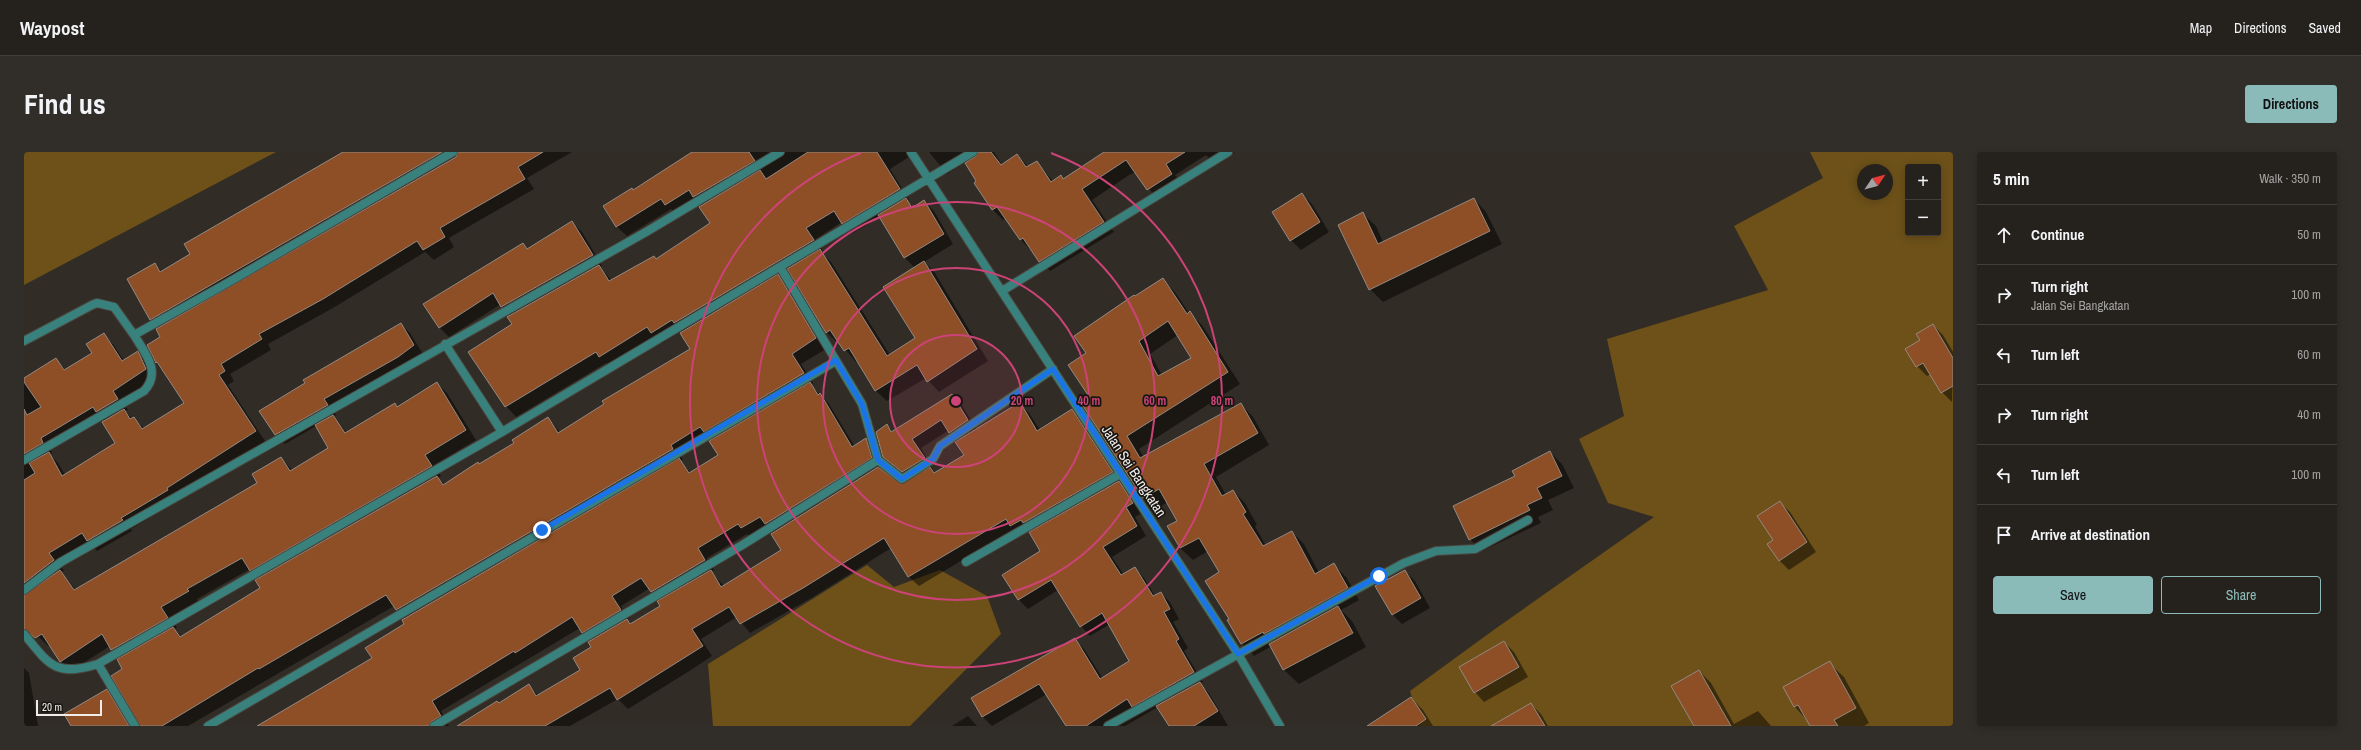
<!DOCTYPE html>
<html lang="en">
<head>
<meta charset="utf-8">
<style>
	body { margin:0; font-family:"Archivo Narrow",sans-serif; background:#312e29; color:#f1f3f6 }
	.controls { position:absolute; right:12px; top:12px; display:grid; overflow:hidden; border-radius:4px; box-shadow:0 2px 10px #0003 }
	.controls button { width:36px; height:36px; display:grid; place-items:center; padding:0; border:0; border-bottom:1px solid #423e3b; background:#25211c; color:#f1f3f6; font:20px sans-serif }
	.compass { position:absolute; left:1833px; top:12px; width:36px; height:36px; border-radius:50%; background:#25211c; box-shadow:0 2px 10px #0003; rotate:55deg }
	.scale { position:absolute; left:12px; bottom:10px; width:66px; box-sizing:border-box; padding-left:4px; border:2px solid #f0ede8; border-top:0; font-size:11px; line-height:14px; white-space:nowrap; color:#f0ede8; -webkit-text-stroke:3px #171512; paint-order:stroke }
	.stop { position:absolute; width:12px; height:12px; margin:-9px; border:3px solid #1a73e8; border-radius:50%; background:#fff }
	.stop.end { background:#1a73e8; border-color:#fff; box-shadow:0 1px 4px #0008 }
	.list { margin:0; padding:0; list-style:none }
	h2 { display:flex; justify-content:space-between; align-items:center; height:52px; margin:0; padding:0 16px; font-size:17px }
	h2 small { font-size:13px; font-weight:400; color:#a3a3a3 }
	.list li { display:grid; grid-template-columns:26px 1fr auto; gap:12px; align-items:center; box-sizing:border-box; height:60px; padding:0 16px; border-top:1px solid #423e3b }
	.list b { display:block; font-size:15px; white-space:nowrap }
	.list p { margin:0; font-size:13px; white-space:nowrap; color:#a3a3a3 }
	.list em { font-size:13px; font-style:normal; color:#a3a3a3 }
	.actions { display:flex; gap:8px; padding:12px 16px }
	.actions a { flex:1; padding:9px 0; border:1px solid #8bbbb9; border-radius:4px; text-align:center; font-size:14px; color:#8bbbb9 }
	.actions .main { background:#8bbbb9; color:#111 }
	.icon { flex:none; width:22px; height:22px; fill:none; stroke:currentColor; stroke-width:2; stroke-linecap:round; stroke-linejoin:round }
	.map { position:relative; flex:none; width:1929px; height:574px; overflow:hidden; border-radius:4px }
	header { display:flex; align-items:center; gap:24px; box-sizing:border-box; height:56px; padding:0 20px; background:#25211c; border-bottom:1px solid #423e3b }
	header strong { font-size:19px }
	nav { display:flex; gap:22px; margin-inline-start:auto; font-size:14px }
	.intro { display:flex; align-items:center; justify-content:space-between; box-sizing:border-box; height:96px; padding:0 24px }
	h1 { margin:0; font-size:28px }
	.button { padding:10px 18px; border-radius:4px; background:#8bbbb9; color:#111; font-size:14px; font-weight:700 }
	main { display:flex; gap:24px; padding:0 24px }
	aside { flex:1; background:#25211c; border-radius:4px; box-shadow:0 2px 10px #0003 }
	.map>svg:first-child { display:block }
	.forest { fill:#6d5119; fill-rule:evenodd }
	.shadow { fill:#0007; fill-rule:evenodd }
	.building { fill:#8e4f26; stroke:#938983; fill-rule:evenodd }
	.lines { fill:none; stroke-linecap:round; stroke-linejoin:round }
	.street-casing { stroke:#4c4740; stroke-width:10 }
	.street { stroke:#39817c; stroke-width:8 }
	.route { stroke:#1a73e8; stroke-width:5 }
	.ring { fill:none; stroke:#cb4377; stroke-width:2 }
	.labels { text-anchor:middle; stroke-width:3.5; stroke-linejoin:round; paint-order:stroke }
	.street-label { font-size:14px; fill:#f0ede8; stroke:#171512 }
	.centre { fill:#cb4377; stroke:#171512; stroke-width:2 }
	.ring-label { font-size:12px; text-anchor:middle; font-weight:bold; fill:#cb4377; stroke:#171512; stroke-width:3.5; stroke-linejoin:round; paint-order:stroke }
</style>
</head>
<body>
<header>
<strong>Waypost</strong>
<nav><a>Map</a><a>Directions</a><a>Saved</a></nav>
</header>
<div class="intro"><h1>Find us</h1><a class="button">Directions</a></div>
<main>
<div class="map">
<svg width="1929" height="574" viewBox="0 0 1929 574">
	<rect width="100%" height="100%" fill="#312c25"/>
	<!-- forest -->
	<path class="forest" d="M 0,0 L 252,0 L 0,133 Z
		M 1786,0 L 1929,0 L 1929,574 L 1396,574 L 1386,539 L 1471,477 L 1630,365 L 1584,351 L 1555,287 L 1600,264 L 1583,187 L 1744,138 L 1710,74 L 1799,26 ZM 1884,15 L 1914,15 L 1914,81 L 1884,81 ZM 1839,18 L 1863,18 L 1863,42 L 1839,42 Z
		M 843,413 L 870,435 L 916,418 L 963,444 L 977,482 L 886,574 L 689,574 L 684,512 Z"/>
	<!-- shadow -->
	<path class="shadow" d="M 320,0 L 548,0 L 503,26 L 510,37 L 425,86 L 430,95 L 410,108 L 401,100 L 309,156 L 244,192 L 247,198 L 206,222 L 210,229 L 204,233 L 241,289 L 152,346 L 154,349 L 107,377 L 108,379 L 73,399 L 67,392 L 35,411 L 40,419 L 37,420 L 52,438 L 235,331 L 257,306 L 269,319 L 305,296 L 292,274 L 261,292 L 251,283 L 377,172 L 386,181 L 399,202 L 309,257 L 312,263 L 310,264 L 323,281 L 373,255 L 413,231 L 423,241 L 452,288 L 410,313 L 417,324 L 414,326 L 421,333 L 492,291 L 524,266 L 536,280 L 667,197 L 658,178 L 638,191 L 633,185 L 586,215 L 582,211 L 492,265 L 482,254 L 446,200 L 489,172 L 487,164 L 477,152 L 425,185 L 415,175 L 499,93 L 504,97 L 548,70 L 558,80 L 578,114 L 576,115 L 588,129 L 632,108 L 688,71 L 674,49 L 652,63 L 647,57 L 603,84 L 592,74 L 581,54 L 671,0 L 893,0 L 866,17 L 885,48 L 883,49 L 890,56 L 900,50 L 910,59 L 929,92 L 900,110 L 911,121 L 964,209 L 915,240 L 902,226 L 863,249 L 851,238 L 834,209 L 832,210 L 815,190 L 814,191 L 802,180 L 766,119 L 755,125 L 764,134 L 802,197 L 777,212 L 789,231 L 787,233 L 805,252 L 831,295 L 842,287 L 851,297 L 857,315 L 855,317 L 877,334 L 887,328 L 860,304 L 862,274 L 869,280 L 928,243 L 937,252 L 953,278 L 996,252 L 1005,261 L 1016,278 L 1048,258 L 1057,268 L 1098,330 L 1095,331 L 1104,340 L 1118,361 L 1111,365 L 1122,384 L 1088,405 L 1100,423 L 1111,416 L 1120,426 L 1131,444 L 1137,441 L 1146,450 L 1155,467 L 1149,470 L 1164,496 L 1160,499 L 1179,530 L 1176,532 L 1185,541 L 1204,574 L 1145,574 L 1134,555 L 1101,574 L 1043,574 L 1023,542 L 968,574 L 959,565 L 948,546 L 1050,487 L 1060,497 L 1079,527 L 1106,509 L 1086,472 L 1066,484 L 1057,474 L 1034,438 L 1004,457 L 995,448 L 1017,399 L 1006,377 L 996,383 L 990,377 L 895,434 L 885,425 L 867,396 L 789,445 L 726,481 L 713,465 L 677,487 L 688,504 L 667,518 L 604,557 L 594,547 L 546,574 L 435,574 L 505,534 L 515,544 L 557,518 L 568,495 L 568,489 L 556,476 L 417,559 L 425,574 L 236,574 L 349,507 L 382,472 L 381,467 L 370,454 L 164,574 L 116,574 L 97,506 L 86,494 L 47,519 L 37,509 L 26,493 L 24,494 L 14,484 L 0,463 L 0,228 L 31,207 L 42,218 L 69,201 L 79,182 L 89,192 L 100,209 L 114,200 L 123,210 L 131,227 L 98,249 L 104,258 L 101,259 L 109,267 L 120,276 L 161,251 L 132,210 L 137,185 L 136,176 L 127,167 L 131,112 L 138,120 L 167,103 ZM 856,65 L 880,105 L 891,116 L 893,186 L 866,203 L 807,110 L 797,100 L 799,99 L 792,87 L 818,70 L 829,81 ZM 78,265 L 92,292 L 41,323 L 34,311 L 26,303 L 28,301 L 26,296 ZM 925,278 L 935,289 L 941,304 L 911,321 L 897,296 ZM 686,285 L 695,304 L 667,321 L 656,309 L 659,307 L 656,304 ZM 744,375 L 750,381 L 758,398 L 700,434 L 687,420 L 690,418 L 683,406 L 723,382 L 727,385 ZM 226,417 L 235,427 L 237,437 L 158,485 L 150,477 L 153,476 L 146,465 L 174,449 L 173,447 ZM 626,436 L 637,448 L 638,455 L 607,473 L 597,454 Z
		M 905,0 L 970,0 L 978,13 L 993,3 L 1005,15 L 1012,10 L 1029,29 L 1036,24 L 1040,27 L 1082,0 L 1211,0 L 1191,12 L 1182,3 L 1151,23 L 1158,32 L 1134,48 L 1112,20 L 1105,23 L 1068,48 L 1090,80 L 1026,119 L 997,88 L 982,66 L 979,68 L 969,58 L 951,31 L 953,29 L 941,10 L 923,22 Z
		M 1278,42 L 1288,52 L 1305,80 L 1277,98 L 1267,88 Z
		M 1450,47 L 1462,60 L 1478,92 L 1359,150 L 1346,137 L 1339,62 L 1352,74 L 1359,90 Z
		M 1139,128 L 1151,140 L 1165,161 L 1178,173 L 1216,232 L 1115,297 L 1120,306 L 1217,252 L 1229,265 L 1245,293 L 1192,325 L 1202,343 L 1209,339 L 1221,351 L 1233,373 L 1231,374 L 1242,394 L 1268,380 L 1280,392 L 1295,421 L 1310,413 L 1322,425 L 1335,448 L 1317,458 L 1328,469 L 1342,495 L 1275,532 L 1260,518 L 1248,494 L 1230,504 L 1218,491 L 1207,467 L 1197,421 L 1184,399 L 1169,408 L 1156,396 L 1155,369 L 1144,350 L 1132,357 L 1120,345 L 1068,246 L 1063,202 L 1111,146 ZM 1154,183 L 1169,206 L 1138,223 L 1126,202 Z
		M 1909,173 L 1919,183 L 1929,200 L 1928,250 L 1918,240 L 1907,222 L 1903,224 L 1893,214 Z
		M 1526,300 L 1538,312 L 1550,336 L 1524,348 L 1529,358 L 1514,365 L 1517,371 L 1458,399 L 1446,387 Z
		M 1756,351 L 1766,360 L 1792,400 L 1765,418 L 1755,408 L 1751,388 Z
		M 1381,419 L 1391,429 L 1406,456 L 1378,472 L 1368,462 Z
		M 1480,490 L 1490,500 L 1504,525 L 1460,550 L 1451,540 Z
		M 1805,511 L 1820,525 L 1845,571 L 1840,574 L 1788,574 L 1771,555 L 1761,535 Z
		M 0,516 L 5,521 L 14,574 L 0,574 Z
		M 1675,519 L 1687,531 L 1710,572 L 1734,559 L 1747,574 L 1671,574 Z
		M 82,538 L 92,548 L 108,574 L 48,574 Z
		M 1387,546 L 1399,558 L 1409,574 L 1344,574 Z
		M 1507,552 L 1517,562 L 1524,574 L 1469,574 Z
		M 944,564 L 953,574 L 928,574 Z"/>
	<!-- building -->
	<path class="building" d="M 319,0 L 418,0 L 126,168 L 103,127 L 131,111 L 136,120 L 166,102 L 160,92 Z
		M 434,0 L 519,0 L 494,15 L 501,27 L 416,76 L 421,85 L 399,98 L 393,89 L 299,147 L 235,182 L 238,187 L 197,212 L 201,219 L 195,223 L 232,279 L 143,336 L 144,338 L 97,366 L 99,368 L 63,389 L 58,381 L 25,401 L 30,408 L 0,431 L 0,328 L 11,321 L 5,311 L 25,300 L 38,324 L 91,291 L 78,270 L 100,257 L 106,267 L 110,265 L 118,277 L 160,251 L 133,210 L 132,211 L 123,193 L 136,185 L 132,177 L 432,5 Z
		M 668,0 L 725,0 L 731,9 L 669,45 L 665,38 L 641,53 L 637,47 L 592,75 L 579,54 L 608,36 L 609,38 Z
		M 784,0 L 853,0 L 876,37 L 818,72 L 810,59 L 782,76 L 790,88 L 650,171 L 648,168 L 627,181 L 623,175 L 575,205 L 572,200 L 481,255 L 444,200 L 488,172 L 483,165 L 575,113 L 585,129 L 630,104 L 632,107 L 686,71 L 675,55 L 736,18 L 742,27 Z
		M 954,0 L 967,0 L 977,13 L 993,2 L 1002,15 L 1013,9 L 1027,30 L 1037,23 L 1039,27 L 1080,0 L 1161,0 L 1142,12 L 1148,22 L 1123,38 L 1102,8 L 1058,37 L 1080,70 L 1015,110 L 999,86 L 996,88 L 973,55 L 968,58 L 950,31 L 952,29 L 941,11 L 952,4 Z
		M 1278,41 L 1296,70 L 1266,89 L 1248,60 Z
		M 882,46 L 888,56 L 900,48 L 920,82 L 880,106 L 854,63 Z
		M 1450,46 L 1466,79 L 1345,138 L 1314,73 L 1339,60 L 1354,92 Z
		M 548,69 L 569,103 L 477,155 L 469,141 L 415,176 L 399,152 L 499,91 L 503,97 Z
		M 796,97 L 863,204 L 891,186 L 859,135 L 900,109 L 953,197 L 903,230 L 893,213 L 851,239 L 825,196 L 820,199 L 806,178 L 802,181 L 763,117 Z
		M 754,122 L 792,186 L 768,202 L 780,221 L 680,280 L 676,275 L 647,293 L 649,297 L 372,458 L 362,443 L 235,517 L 234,516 L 138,574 L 116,574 L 87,524 L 98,517 L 93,507 L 149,475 L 156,485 L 236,436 L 231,428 L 413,324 L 419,333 L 454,310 L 455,312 L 490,291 L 488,288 L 524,265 L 534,281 L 580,252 L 578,249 L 666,197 L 656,181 Z
		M 1139,126 L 1163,162 L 1166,159 L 1204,220 L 1103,284 L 1116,306 L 1217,251 L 1234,281 L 1180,312 L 1198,344 L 1209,338 L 1222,360 L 1219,362 L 1239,394 L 1268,379 L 1291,422 L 1310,411 L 1324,436 L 1240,482 L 1239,480 L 1217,492 L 1203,468 L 1205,467 L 1181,429 L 1195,420 L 1175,386 L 1156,396 L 1143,374 L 1153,369 L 1135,337 L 1119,346 L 1057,251 L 1066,246 L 1044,213 L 1062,201 L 1050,184 L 1110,143 L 1111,144 ZM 1144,169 L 1167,206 L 1134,224 L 1115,189 Z
		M 377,171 L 390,193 L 374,205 L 300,247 L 304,253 L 251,283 L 235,259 L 281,231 L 279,228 Z
		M 1909,172 L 1929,206 L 1929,234 L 1917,241 L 1899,211 L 1892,215 L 1881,197 L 1896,188 L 1892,182 Z
		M 80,181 L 98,209 L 114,199 L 122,217 L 89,239 L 94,247 L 72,260 L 69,255 L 17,286 L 19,291 L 0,302 L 0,257 L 3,263 L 17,255 L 0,230 L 0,226 L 32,206 L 40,218 L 68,201 L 62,192 Z
		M 413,230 L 442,278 L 401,303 L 408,314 L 226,419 L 218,406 L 163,437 L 165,439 L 137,455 L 144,466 L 87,498 L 78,482 L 36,510 L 18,482 L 11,486 L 0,477 L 0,443 L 36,418 L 50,438 L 233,331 L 228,322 L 257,305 L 266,319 L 304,296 L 291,273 L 309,263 L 321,281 L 371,251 L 373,255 Z
		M 786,230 L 794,243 L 796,241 L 828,295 L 842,286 L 848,306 L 741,372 L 736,365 L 717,376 L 714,372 L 674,396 L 681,408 L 627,440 L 617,426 L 588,444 L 597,458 L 558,481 L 548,465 L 491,501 L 490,499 L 446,526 L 408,549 L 417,564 L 407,570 L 405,574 L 233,574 L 348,506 L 341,496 L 380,472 L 378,468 L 655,306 L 665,321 L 694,303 L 685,289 Z
		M 928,242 L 944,268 L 925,281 L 917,268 L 888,287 L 901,306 L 878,320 L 859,305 L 852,280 L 863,272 L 867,280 Z
		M 996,250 L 1013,279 L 1048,257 L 1089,320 L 999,371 L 997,368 L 986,374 L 982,367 L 884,425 L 860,386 L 779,436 L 716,472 L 705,455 L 668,477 L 679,494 L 593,548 L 586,536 L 521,574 L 433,574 L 473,549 L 475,551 L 505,532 L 512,544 L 556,518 L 549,506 L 567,495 L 564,490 L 603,467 L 606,472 L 636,454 L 633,449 L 687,418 L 697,435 L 757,398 L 747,382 L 854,315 L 877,332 L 906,315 L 910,321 L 940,303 L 931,290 Z
		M 1526,299 L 1538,324 L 1513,336 L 1518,346 L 1503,353 L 1506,358 L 1445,388 L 1429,354 L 1491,324 L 1488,319 Z
		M 1095,329 L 1109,351 L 1102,355 L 1113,374 L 1079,395 L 1097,423 L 1111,415 L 1129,444 L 1137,440 L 1146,457 L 1140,460 L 1155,487 L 1152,489 L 1170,520 L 1108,555 L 1103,547 L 1062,574 L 1042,574 L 1015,532 L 958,565 L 947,546 L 1051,486 L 1076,527 L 1105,509 L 1078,461 L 1056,475 L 1027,428 L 994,448 L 978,423 L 1016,399 L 1005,380 Z
		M 1756,349 L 1783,390 L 1755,409 L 1743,392 L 1749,388 L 1733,364 Z
		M 1381,418 L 1397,446 L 1368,463 L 1351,434 Z
		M 1314,454 L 1329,481 L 1259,518 L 1245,492 Z
		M 1480,489 L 1495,515 L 1450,541 L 1435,515 Z
		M 1806,509 L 1832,556 L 1810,568 L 1814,574 L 1786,574 L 1774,553 L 1770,555 L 1759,535 Z
		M 1675,518 L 1707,574 L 1670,574 L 1647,534 Z
		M 1176,530 L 1194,559 L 1170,574 L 1145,574 L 1132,554 Z
		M 83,537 L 105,574 L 47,574 L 40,562 Z
		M 1387,545 L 1402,567 L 1392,574 L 1343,574 Z
		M 1507,551 L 1521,574 L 1467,574 Z"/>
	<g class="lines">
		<!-- street casing -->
		<g class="street-casing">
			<path id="street" d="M 887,0 L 1214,502 L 1256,574
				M 978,139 L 1204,0
				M 0,189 L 68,153 L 73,151 L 90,155 L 110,183
				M 421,192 L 478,280
				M 0,308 L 120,239 C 138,220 121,201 110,183 L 198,134 L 429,0
				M 854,308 L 878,327 L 909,307 L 916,294 L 1029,217
				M 942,410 L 1096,322
				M 0,438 L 37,410 L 622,80 L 756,0
				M 0,482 C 26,514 32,525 74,512
				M 111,574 L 74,512 L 478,280 L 949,0
				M 184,574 L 812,209
				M 410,574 L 720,392 L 854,308 L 838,252 L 756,115
				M 1084,574 L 1380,411 L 1412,399 L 1451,397 L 1504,368"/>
		</g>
		<!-- street -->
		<use href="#street" class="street"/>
	</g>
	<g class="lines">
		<!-- route -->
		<path class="route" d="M 518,378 L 812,208 L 838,252 L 854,308 L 878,327 L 909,307 L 916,294 L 1029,217 L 1214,502 L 1355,424"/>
	</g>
	<!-- distance rings -->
	<circle cx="932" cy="249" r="66" fill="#cb4377" fill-opacity=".12"/>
	<g class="ring">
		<circle cx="932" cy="249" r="66"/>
		<circle cx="932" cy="249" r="133"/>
		<circle cx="932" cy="249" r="199"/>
		<path d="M1027 1A266 266 0 1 1 837 1"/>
	</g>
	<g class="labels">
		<!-- street labels -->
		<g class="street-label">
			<text transform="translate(1110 319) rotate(57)" y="5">Jalan Sei Bangkatan</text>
		</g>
	</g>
	<circle cx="932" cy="249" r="6" class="centre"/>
	<g class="ring-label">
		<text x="998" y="253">20 m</text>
		<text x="1065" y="253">40 m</text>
		<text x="1131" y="253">60 m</text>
		<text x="1198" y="253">80 m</text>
	</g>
</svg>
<div class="controls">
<button>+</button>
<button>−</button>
</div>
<svg class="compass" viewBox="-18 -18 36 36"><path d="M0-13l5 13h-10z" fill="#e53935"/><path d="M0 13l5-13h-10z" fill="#a3a3a3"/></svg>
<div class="scale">20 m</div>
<div class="stop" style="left:1355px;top:424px"></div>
<div class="stop end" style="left:518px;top:378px"></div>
</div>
<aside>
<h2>5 min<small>Walk · 350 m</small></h2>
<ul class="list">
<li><svg class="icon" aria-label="ahead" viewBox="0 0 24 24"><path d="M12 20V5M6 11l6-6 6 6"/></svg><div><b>Continue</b></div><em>50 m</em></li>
<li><svg class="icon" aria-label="right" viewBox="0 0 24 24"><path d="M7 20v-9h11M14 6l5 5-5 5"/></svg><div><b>Turn right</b><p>Jalan Sei Bangkatan</p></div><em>100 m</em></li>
<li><svg class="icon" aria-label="left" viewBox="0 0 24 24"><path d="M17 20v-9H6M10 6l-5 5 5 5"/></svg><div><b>Turn left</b></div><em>60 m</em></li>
<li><svg class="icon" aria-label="right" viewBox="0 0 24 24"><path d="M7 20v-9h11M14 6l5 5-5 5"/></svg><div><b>Turn right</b></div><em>40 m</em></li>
<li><svg class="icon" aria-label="left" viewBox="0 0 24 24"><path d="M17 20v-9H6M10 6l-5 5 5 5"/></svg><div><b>Turn left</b></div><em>100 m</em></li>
<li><svg class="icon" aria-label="arrive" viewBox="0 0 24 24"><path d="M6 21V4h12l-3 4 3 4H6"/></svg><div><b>Arrive at destination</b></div></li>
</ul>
<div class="actions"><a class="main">Save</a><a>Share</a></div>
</aside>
</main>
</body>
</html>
